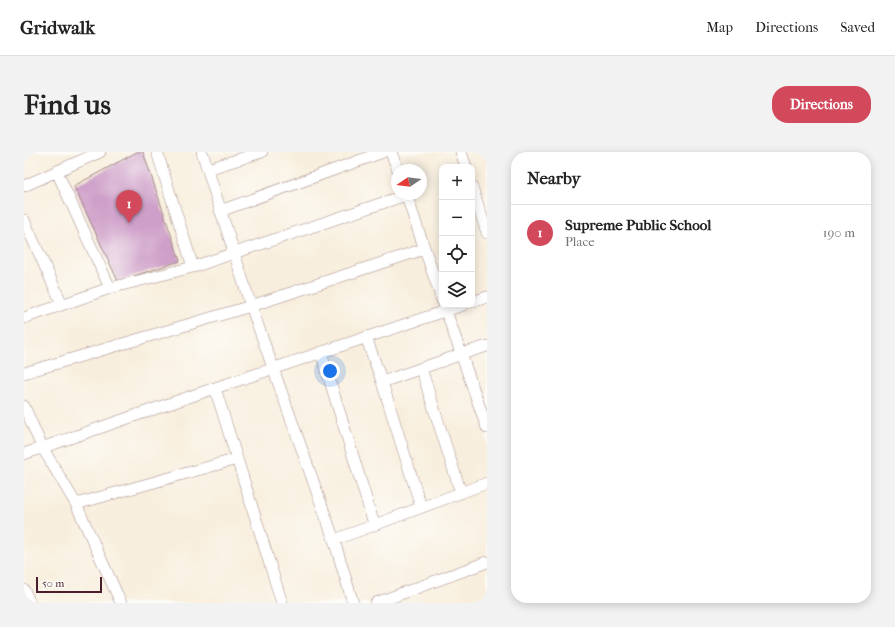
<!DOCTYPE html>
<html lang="en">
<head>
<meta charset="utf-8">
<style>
	body { margin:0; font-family:"IM FELL French Canon",serif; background:#f2f2f2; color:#222 }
	.controls { position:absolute; right:12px; top:12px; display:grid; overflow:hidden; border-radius:8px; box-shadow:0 2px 10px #0003 }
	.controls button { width:36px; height:36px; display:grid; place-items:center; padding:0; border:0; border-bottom:1px solid #e0e0e0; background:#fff; color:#222; font:20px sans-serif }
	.compass { position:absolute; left:367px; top:12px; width:36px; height:36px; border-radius:50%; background:#fff; box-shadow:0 2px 10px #0003; rotate:257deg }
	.scale { position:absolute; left:12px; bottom:10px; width:66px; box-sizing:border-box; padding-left:4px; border:2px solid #4a1f2b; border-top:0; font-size:11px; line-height:14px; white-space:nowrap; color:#4a1f2b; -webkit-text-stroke:3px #fdfcf7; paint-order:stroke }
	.you { position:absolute; left:306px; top:219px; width:14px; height:14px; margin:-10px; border:3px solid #fff; border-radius:50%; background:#1a73e8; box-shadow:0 0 0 6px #1a73e833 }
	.badge { display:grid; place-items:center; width:26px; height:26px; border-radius:50%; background:#d1495b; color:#fff; font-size:13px; font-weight:700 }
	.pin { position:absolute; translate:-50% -33px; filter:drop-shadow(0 1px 2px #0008) }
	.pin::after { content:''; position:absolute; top:21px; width:14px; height:12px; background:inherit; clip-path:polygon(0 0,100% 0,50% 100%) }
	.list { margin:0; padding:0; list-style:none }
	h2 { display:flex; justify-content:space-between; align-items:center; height:52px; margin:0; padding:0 16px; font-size:17px }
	h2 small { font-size:13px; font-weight:400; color:#767676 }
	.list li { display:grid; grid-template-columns:26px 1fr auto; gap:12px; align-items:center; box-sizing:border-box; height:56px; padding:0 16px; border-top:1px solid #e0e0e0 }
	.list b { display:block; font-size:15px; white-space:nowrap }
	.list p { margin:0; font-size:13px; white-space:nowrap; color:#767676 }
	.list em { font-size:13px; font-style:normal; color:#767676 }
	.icon { flex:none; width:22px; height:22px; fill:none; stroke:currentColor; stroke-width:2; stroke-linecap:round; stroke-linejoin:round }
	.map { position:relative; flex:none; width:463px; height:451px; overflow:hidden; border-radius:16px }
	header { display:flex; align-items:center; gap:24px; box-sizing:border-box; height:56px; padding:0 20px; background:#fff; border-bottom:1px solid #e0e0e0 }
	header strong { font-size:19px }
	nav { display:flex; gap:22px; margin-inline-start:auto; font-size:14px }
	.intro { display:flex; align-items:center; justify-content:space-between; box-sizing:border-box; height:96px; padding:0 24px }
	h1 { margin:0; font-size:28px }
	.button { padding:10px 18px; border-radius:16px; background:#d1495b; color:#fff; font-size:14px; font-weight:700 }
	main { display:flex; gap:24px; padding:0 24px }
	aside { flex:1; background:#fff; border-radius:16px; box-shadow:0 2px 10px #0003 }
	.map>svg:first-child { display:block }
	.building { fill:#ce9fc9 }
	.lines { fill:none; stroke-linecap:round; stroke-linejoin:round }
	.minor-casing { stroke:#a18684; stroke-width:12 }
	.minor { stroke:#fff; stroke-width:11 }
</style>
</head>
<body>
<header>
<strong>Gridwalk</strong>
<nav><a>Map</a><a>Directions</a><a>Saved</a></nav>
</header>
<div class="intro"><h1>Find us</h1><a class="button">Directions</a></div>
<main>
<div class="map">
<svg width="463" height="451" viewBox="0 0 463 451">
	<rect width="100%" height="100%" fill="#fdfcf7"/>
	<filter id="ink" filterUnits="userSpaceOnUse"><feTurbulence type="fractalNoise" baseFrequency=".025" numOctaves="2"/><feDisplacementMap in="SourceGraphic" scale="8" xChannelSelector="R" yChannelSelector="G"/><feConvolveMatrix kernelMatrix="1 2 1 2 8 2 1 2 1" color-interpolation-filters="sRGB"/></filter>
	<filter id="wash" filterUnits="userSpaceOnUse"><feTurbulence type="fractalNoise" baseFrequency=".012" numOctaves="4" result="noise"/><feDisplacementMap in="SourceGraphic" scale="16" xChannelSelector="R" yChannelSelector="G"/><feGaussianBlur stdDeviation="0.9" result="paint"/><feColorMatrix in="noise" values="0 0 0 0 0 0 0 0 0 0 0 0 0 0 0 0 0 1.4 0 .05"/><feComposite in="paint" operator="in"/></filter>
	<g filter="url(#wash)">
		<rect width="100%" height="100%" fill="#f8eedd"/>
		<g id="blocks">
			<!-- building -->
			<path class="building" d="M 113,0 L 119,0 L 156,109 L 94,129 L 50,34 Z"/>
		</g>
	</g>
	<g filter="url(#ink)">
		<use href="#blocks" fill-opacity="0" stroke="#a18684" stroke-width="1"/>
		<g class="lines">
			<!-- minor casing -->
			<g class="minor-casing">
				<path id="minor" d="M 133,0 L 169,115
					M 178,0 L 227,154 L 310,388 L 329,451
					M 367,0 L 374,18
					M 437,0 L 442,15
					M 184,17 L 238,0
					M 33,20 L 86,136
					M 0,34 L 76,0
					M 448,35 L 463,81
					M 382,42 L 418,148
					M 196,59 L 359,0
					M 0,68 L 38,152
					M 448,150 L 463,145
					M 420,153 L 463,276
					M 0,166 L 86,136 L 169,115 L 382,43
					M 342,185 L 358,230 L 397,355
					M 297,200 L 350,372
					M 397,216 L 437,341
					M 0,221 L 227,154 L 400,97
					M 358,230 L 438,202 L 463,194
					M 191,236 L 258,451
					M 0,254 L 18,295 L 52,352 L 97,451
					M 0,302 L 191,236 L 439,153
					M 52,352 L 213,307
					M 310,388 L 463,331
					M 0,438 L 6,451
					M 352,451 L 463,410"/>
			</g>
			<!-- minor -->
			<use href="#minor" class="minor"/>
		</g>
	</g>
</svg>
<div class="controls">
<button>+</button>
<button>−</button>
<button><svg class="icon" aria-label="locate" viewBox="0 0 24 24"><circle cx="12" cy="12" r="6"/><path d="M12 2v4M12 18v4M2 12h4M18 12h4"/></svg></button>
<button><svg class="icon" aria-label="layers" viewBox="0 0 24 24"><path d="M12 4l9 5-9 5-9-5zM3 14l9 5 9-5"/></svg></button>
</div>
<svg class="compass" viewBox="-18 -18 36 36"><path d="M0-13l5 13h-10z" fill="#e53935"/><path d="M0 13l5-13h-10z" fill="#767676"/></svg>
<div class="scale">50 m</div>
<div class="you"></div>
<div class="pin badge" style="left:105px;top:71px">1</div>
</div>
<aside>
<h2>Nearby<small></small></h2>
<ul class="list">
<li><span class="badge">1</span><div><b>Supreme Public School</b><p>Place</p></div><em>190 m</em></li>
</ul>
</aside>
</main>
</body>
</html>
